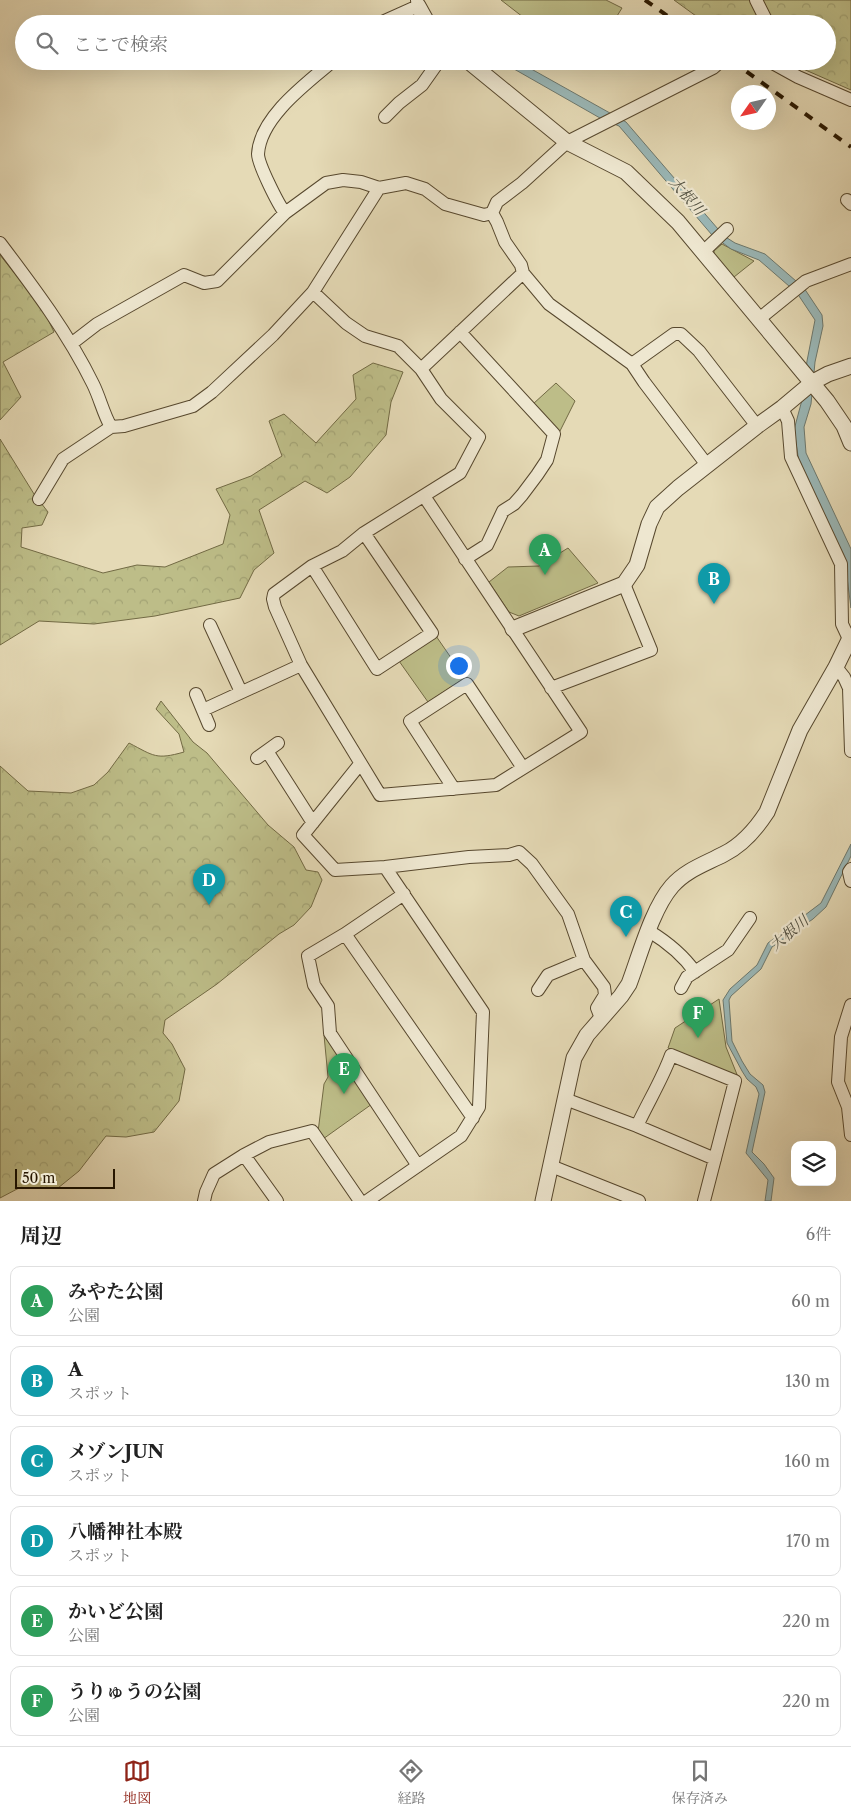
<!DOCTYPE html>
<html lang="ja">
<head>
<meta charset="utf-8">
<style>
	body { margin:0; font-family:"Libre Caslon Text","Noto Serif JP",serif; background:#f6f6f6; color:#222 }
	.controls { position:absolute; right:15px; bottom:15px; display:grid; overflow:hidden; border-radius:10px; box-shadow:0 5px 20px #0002 }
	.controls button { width:45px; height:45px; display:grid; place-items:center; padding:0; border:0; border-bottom:1px solid #e0e0e0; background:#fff; color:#222; font:25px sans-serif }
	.compass { position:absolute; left:731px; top:85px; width:45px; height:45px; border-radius:50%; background:#fff; box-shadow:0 5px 20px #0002; rotate:236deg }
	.scale { position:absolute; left:15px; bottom:12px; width:100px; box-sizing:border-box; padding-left:5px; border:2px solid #281700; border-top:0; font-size:14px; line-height:18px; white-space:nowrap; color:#281700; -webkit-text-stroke:4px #eee7d0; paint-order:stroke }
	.you { position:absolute; left:458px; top:665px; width:18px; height:18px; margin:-12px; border:4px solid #fff; border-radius:50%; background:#1a73e8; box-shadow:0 0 0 8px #1a73e833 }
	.badge { display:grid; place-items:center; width:32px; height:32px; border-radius:50%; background:#8f2418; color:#fff; font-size:16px; font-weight:700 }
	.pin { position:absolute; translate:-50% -41px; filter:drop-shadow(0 1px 2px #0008) }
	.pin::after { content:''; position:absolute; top:26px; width:18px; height:15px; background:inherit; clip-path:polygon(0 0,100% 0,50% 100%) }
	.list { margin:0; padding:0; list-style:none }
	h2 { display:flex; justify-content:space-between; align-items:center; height:65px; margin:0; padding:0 20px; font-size:21px }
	h2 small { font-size:16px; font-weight:400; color:#767676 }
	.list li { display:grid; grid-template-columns:32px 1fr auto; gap:15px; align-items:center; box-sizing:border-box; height:70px; margin:0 10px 10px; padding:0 10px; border:1px solid #e0e0e0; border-radius:10px }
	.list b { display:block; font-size:19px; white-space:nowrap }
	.list p { margin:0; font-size:16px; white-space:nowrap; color:#767676 }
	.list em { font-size:16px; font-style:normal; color:#767676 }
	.icon { flex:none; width:28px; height:28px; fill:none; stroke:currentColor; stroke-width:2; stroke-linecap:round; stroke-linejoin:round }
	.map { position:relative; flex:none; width:851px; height:1201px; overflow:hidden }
	.search { position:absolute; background:#fff; box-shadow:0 5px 20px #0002; left:15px; right:15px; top:15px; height:55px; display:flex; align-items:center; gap:12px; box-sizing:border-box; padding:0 18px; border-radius:28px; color:#767676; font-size:19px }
	.sheet { height:545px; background:#fff }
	nav { display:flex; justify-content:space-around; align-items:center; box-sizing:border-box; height:70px; border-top:1px solid #e0e0e0; background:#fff; font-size:14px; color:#767676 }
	nav a { display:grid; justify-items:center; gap:2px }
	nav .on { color:#8f2418 }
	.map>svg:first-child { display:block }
	.green { fill:#bdbd88; stroke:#726a44 }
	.forest { fill:url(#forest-crowns); stroke:#726a44 }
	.water { fill:#9ab8b8; stroke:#6c786e }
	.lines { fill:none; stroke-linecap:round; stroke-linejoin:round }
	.minor-casing { stroke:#57482e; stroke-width:14 }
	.tertiary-casing { stroke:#57482e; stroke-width:17 }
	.minor { stroke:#eee7d0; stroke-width:12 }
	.tertiary { stroke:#eee7d0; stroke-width:15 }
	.rail { stroke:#281700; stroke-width:4; stroke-dasharray:9 9; stroke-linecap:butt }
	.labels { text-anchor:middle; stroke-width:4.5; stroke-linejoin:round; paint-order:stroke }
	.water-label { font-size:15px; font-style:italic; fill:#504f40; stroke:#eee7d0 }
</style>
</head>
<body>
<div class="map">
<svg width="851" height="1201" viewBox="0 0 851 1201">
	<defs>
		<pattern id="forest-crowns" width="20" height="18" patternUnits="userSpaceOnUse" patternTransform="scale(1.25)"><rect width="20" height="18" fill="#bdbd88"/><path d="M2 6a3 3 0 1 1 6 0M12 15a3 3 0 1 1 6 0" fill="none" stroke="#a2a274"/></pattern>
	</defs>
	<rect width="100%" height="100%" fill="#e5dab6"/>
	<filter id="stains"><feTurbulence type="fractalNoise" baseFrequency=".004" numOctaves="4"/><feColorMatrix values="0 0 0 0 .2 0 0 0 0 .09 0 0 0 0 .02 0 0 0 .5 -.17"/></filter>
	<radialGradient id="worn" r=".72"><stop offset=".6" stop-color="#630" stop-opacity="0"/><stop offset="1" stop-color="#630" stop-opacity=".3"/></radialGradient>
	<!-- green -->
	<path class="green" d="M 501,0 L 606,0 L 622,8 L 612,24 L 532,24 Z
		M 722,244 L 754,261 L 734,277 L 714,255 L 714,251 Z
		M 556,383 L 575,401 L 559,433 L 533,404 Z
		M 568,548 L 598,583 L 519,616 L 509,612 L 489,582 L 508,567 L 539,566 Z
		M 436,636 L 465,678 L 428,702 L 399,661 Z
		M 719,999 L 726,1047 L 738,1077 L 668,1048 L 675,1028 Z
		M 324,1035 L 372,1104 L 323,1139 L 318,1132 L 324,1084 L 328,1077 Z"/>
	<!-- forest -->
	<path class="forest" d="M 674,0 L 851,0 L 851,90 L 785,61 L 827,61 L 827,24 L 707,24 Z
		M 0,255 L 43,309 L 54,332 L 3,362 L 21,397 L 0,420 Z
		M 373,363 L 403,372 L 391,402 L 386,435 L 350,477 L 327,493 L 305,481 L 259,510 L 274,553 L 254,570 L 240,598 L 155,616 L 94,624 L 39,621 L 0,645 L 0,439 L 34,494 L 48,512 L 42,525 L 22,528 L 21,547 L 103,573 L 137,565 L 165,567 L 223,544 L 230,515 L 216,489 L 251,476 L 282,456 L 269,421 L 284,414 L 316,443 L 356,399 L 353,375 Z
		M 161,701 L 193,742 L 207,753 L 268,825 L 294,847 L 306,870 L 318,872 L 322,880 L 311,907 L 294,925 L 279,934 L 217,984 L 165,1020 L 163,1033 L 172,1044 L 185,1069 L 179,1101 L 154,1132 L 126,1137 L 106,1136 L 79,1171 L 58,1188 L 19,1188 L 0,1198 L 0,766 L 28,791 L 71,793 L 94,785 L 108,772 L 129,743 C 154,756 156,760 184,752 L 179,734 L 156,709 Z"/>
	<!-- water -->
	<path class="water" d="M 500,61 L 517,61 L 626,122 L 724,236 L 735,243 L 765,254 L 804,288 L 822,315 L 823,326 L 815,362 L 811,404 L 804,427 L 806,453 L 851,549 L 851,608 L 845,562 L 799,462 L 794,430 L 802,400 L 807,361 L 815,320 L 797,293 L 759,260 L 731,249 L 712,235 L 619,126 L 600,118 Z
		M 851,844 L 851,856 L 826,907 L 813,919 L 772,947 L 761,969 L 731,996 L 729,1000 L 732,1041 L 742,1061 L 750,1074 L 763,1085 L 765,1092 L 752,1152 L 764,1164 L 774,1178 L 771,1201 L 765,1201 L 768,1180 L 746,1153 L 759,1094 L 756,1087 L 747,1079 L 742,1071 L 727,1043 L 723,1000 L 730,989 L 757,965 L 768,943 L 821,903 Z"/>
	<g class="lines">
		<!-- minor casing -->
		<g class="minor-casing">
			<path id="minor" d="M 756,0 L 768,24
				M 378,24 L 418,6 L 417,0
				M 769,61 L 798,77 L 851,100
				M 385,117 L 399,103 L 422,85 L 439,61
				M 847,200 L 851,204
				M 285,213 C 278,204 258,164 258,154 C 260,117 307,83 333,61
				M 492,213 L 497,222 L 505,242 L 521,265 L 523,273 L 549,304 L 632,364 L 644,382 L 707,465
				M 0,243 C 34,288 68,333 93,384 C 100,398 103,413 111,427 L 124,426 L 193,406 L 212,392 L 273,335 L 313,292 L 379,188
				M 703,252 L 727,229
				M 313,292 L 346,323 L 365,336 L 398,346 L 421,369 L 441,399 L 479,437 L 460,473 L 364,533 L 342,551 L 312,566 L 274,594 L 273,599 L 275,607 L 301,665 L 380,795 L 496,785 L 581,732 L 424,496
				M 759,319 L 806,281 L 851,264
				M 460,332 L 554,434 L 547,460 L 537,475 L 522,495 L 514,504 L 503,511 L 487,545 L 465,559
				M 71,344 L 97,324 L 184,275 L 204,283 L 217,281 L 285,213 L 326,183 L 343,180 L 361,182 L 379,188 L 406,183 L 425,189 L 445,204 L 484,215 L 492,213 L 497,202 L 522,183 L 567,142 L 713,68 L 721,61
				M 632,364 L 674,334 L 681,334 L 699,351 L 757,426
				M 421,369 L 523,273
				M 782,408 L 788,421 L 791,457 L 841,564 L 842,624 L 849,639
				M 39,499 L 63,459 L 111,427
				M 312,566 L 377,669 L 432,633 L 364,533
				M 210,625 L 241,692
				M 836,667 L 844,677 L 849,688 L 851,751
				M 551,688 L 651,650 L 624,584
				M 196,694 L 209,725
				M 203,710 L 301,665
				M 267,751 L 313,823
				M 257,758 L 278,743
				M 360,764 L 303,835 L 335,870 L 385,867 L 469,857 L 509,855 L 519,852 L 532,864 L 568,914 L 584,960 L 604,987 L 605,995 L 597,1008 L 601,1018
				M 454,789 L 410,721 L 467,684 L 523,768
				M 851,869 L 849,872 L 851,881
				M 404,894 L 345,934 L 308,956 L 314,985 L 328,1006 L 330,1033 L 418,1166
				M 649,931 C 667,942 683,955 695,972
				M 345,934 L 473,1118
				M 681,988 L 687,977 L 728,950 L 750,918
				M 538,990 L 548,975 L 584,960
				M 851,1005 L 841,1037 L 838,1082 L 848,1107 L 851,1135
				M 565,1099 L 637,1126 L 715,1159
				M 637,1126 C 648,1102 662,1080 671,1055 L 735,1081 L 704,1201
				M 244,1155 L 277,1201
				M 551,1166 L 639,1201
				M 204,1201 L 206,1192 L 214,1174 L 244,1155 L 269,1142 L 312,1131 L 360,1201
				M 367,1201 L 461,1136 L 479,1107 L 483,1012 L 385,867"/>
		</g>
		<!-- tertiary casing -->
		<g class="tertiary-casing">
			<path id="tertiary" d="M 418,6 L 428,24
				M 468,61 L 567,142 L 626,172 L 678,222 L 827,401 L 844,426 L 851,443
				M 513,629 L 624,584 L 637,565 L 649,524 L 657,507 L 678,488 L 757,426 L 782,408 L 813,382 L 828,374 L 851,366
				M 543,1201 L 574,1058 L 587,1035 L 621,996 L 629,984 C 640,955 652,909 672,886 C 686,870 705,864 724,854 C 742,845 756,829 767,812 L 800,730 L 836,667 L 851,636"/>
		</g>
		<!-- minor -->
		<use href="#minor" class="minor"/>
		<!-- tertiary -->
		<use href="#tertiary" class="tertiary"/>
		<!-- rail -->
		<path class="rail" d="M 645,0 L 679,24
			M 732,61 L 851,147"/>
	</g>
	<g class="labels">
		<!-- water labels -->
		<g class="water-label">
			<text transform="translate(687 196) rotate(49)" y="5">大根川</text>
			<text transform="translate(789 933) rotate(-40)" y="5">大根川</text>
		</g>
	</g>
	<rect width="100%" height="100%" filter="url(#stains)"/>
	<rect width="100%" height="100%" fill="url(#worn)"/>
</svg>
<div class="controls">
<button><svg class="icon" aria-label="layers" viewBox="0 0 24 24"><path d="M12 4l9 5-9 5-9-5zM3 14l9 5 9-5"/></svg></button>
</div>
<svg class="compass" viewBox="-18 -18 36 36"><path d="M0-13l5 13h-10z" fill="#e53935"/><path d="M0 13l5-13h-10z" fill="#767676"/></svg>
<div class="scale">50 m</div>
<div class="you"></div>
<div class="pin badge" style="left:545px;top:575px;background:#2e9e5b">A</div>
<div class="pin badge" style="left:714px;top:604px;background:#0f9aa8">B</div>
<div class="pin badge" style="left:626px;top:937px;background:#0f9aa8">C</div>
<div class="pin badge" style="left:209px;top:905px;background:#0f9aa8">D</div>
<div class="pin badge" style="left:344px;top:1094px;background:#2e9e5b">E</div>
<div class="pin badge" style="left:698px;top:1038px;background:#2e9e5b">F</div>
<div class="search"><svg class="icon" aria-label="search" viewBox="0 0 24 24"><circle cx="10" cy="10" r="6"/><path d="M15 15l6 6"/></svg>ここで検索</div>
</div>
<section class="sheet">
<h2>周辺<small>6件</small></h2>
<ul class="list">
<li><span class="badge" style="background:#2e9e5b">A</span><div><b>みやた公園</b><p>公園</p></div><em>60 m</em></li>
<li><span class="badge" style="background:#0f9aa8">B</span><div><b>A</b><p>スポット</p></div><em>130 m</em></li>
<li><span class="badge" style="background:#0f9aa8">C</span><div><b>メゾンJUN</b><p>スポット</p></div><em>160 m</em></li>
<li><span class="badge" style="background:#0f9aa8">D</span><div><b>八幡神社本殿</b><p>スポット</p></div><em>170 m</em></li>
<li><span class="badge" style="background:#2e9e5b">E</span><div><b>かいど公園</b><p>公園</p></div><em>220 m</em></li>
<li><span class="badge" style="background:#2e9e5b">F</span><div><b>うりゅうの公園</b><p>公園</p></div><em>220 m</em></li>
</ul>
</section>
<nav>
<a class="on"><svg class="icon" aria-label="map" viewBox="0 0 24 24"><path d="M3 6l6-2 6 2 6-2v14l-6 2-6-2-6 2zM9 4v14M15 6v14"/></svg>地図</a>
<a><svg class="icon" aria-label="directions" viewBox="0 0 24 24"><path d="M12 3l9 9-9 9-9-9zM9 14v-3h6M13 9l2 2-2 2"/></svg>経路</a>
<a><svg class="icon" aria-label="saved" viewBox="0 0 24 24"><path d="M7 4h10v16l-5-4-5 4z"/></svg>保存済み</a>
</nav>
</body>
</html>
